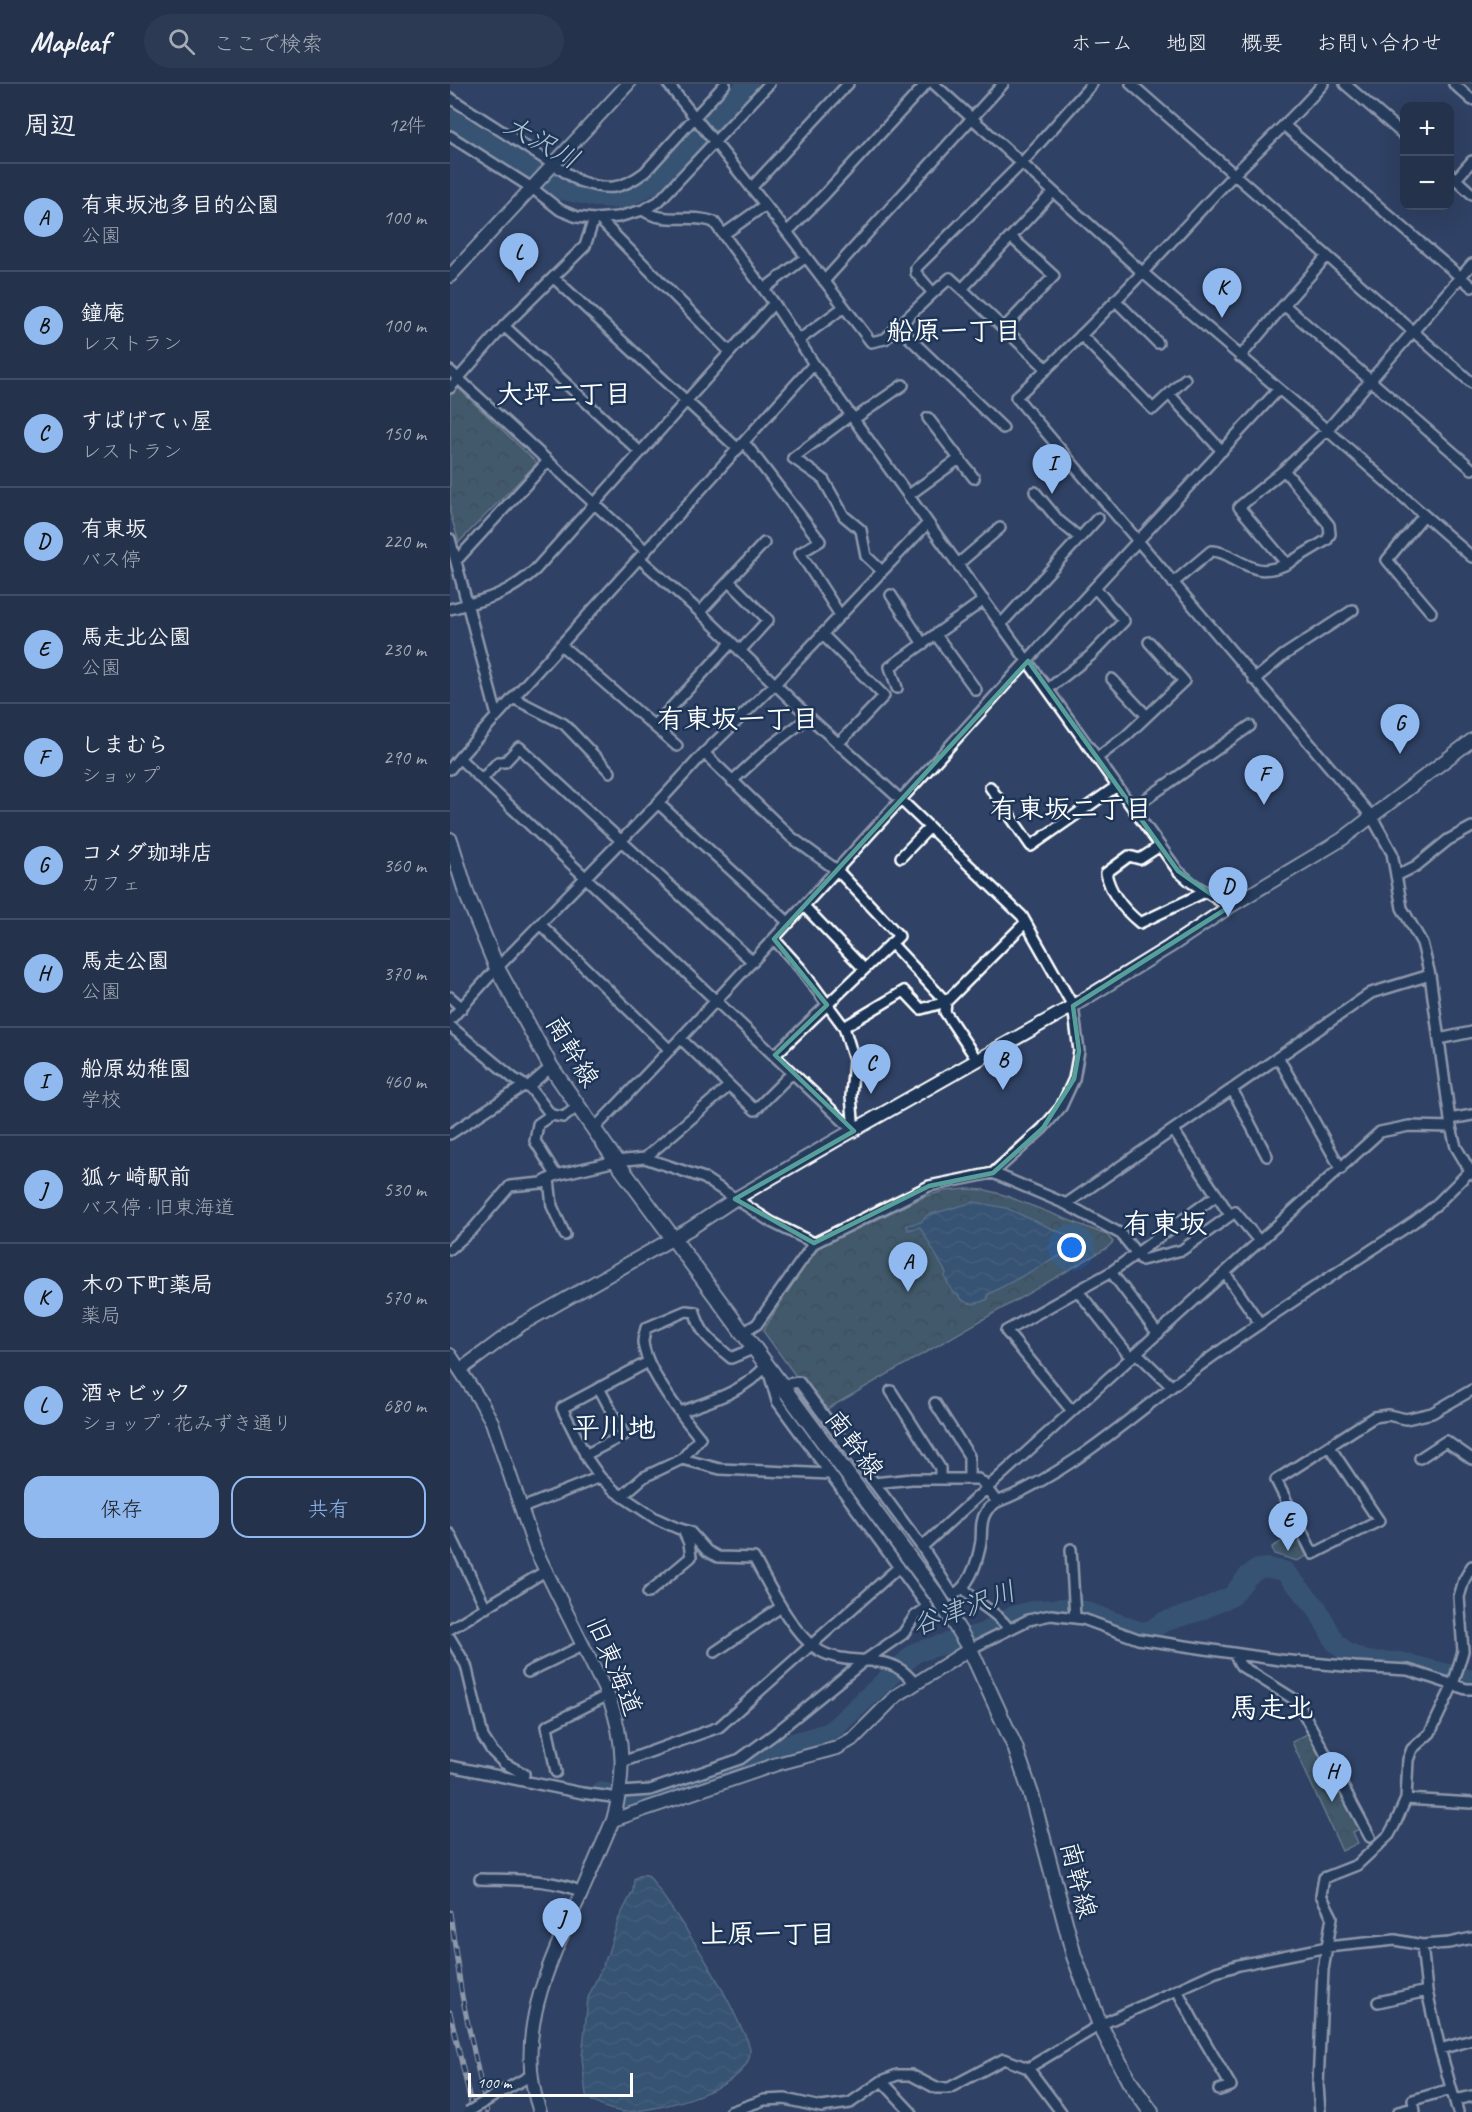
<!DOCTYPE html>
<html lang="ja">
<head>
<meta charset="utf-8">
<style>
	body { margin:0; font-family:Caveat,"Klee One",sans-serif; background:#2c3a53; color:#f1f3f6 }
	.controls { position:absolute; right:18px; top:18px; display:grid; overflow:hidden; border-radius:12px; box-shadow:0 6px 24px #0002 }
	.controls button { width:54px; height:54px; display:grid; place-items:center; padding:0; border:0; border-bottom:2px solid #414d64; background:#24324c; color:#f1f3f6; font:30px sans-serif }
	.scale { position:absolute; left:18px; bottom:15px; width:165px; box-sizing:border-box; padding-left:6px; border:3px solid #fff; border-top:0; font-size:16px; line-height:21px; white-space:nowrap; color:#fff; -webkit-text-stroke:4px #1d3557; paint-order:stroke }
	.you { position:absolute; left:622px; top:1164px; width:21px; height:21px; margin:-15px; border:4px solid #fff; border-radius:50%; background:#1a73e8; box-shadow:0 0 0 9px #1a73e833 }
	.badge { display:grid; place-items:center; width:39px; height:39px; border-radius:50%; background:#90b9f0; color:#111; font-size:20px; font-weight:700 }
	.pin { position:absolute; translate:-50% -50px; filter:drop-shadow(0 2px 3px #0008) }
	.pin::after { content:''; position:absolute; top:32px; width:21px; height:18px; background:inherit; clip-path:polygon(0 0,100% 0,50% 100%) }
	.list { margin:0; padding:0; list-style:none }
	h2 { display:flex; justify-content:space-between; align-items:center; height:78px; margin:0; padding:0 24px; font-size:26px }
	h2 small { font-size:20px; font-weight:400; color:#a3aab5 }
	.list li { display:grid; grid-template-columns:39px 1fr auto; gap:18px; align-items:center; box-sizing:border-box; height:108px; padding:0 24px; border-top:2px solid #414d64 }
	.list b { display:block; font-size:22px; white-space:nowrap }
	.list p { margin:0; font-size:20px; white-space:nowrap; color:#a3aab5 }
	.list em { font-size:20px; font-style:normal; color:#a3aab5 }
	.actions { display:flex; gap:12px; padding:18px 24px }
	.actions a { flex:1; padding:14px 0; border:2px solid #90b9f0; border-radius:18px; text-align:center; font-size:21px; color:#90b9f0 }
	.actions .main { background:#90b9f0; color:#111 }
	.icon { flex:none; width:33px; height:33px; fill:none; stroke:currentColor; stroke-width:2; stroke-linecap:round; stroke-linejoin:round }
	.map { position:relative; flex:none; width:1022px; height:2028px; overflow:hidden }
	header { display:flex; align-items:center; gap:36px; box-sizing:border-box; height:84px; padding:0 30px; background:#24324c; border-bottom:2px solid #414d64 }
	header strong { font-size:28px }
	nav { display:flex; gap:33px; margin-inline-start:auto; font-size:21px }
	.search { width:420px; height:54px; background:#2c3a53; display:flex; align-items:center; gap:15px; box-sizing:border-box; padding:0 21px; border-radius:33px; color:#a3aab5; font-size:22px }
	main { display:flex }
	aside { flex:1; background:#24324c }
	.map>svg:first-child { display:block }
	.park { fill:url(#park-crowns); stroke:#acbab8; stroke-width:1.5 }
	.water { fill:url(#water-waves); stroke:#8ca5b6; stroke-width:1.5 }
	.lines { fill:none; stroke-linecap:round; stroke-linejoin:round }
	.river { stroke:#3f6986; stroke-width:20 }
	.minor-tunnel { stroke:#4f5e7c; stroke-width:9; stroke-dasharray:9 4.5; stroke-linecap:butt }
	.minor-casing { stroke:#fff; stroke-width:14 }
	.tertiary-casing { stroke:#fff; stroke-width:16 }
	.secondary-casing { stroke:#fff; stroke-width:18 }
	.minor { stroke:#1d3557; stroke-width:9 }
	.tertiary { stroke:#1d3557; stroke-width:12 }
	.secondary { stroke:#1d3557; stroke-width:14 }
	.rail-casing { stroke:#fff; stroke-width:5 }
	.rail { stroke:#1d3557; stroke-width:3; stroke-dasharray:9; stroke-linecap:butt }
	.minor-bridge-casing { stroke:#fff; stroke-width:14; stroke-linecap:butt }
	.minor-bridge { stroke:#1d3557; stroke-width:9 }
	.marked { fill:none; stroke:#579f9a; stroke-width:4.5; stroke-linejoin:round }
	.labels { text-anchor:middle; stroke-width:5; stroke-linejoin:round; paint-order:stroke }
	.street-label { font-size:26px; fill:#fff; stroke:#1d3557 }
	.water-label { font-size:27px; font-style:italic; fill:#b2c3cf; stroke:#1d3557 }
	.neighbourhood-label { font-size:27px; font-weight:bold; fill:#fff; stroke:#1d3557 }
	.quarter-label { font-size:28px; font-weight:bold; fill:#fff; stroke:#1d3557 }
</style>
</head>
<body>
<header>
<strong>Mapleaf</strong>
<div class="search"><svg class="icon" aria-label="search" viewBox="0 0 24 24"><circle cx="10" cy="10" r="6"/><path d="M15 15l6 6"/></svg>ここで検索</div>
<nav><a>ホーム</a><a>地図</a><a>概要</a><a>お問い合わせ</a></nav>
</header>
<main>
<aside>
<h2>周辺<small>12件</small></h2>
<ul class="list">
<li><span class="badge">A</span><div><b>有東坂池多目的公園</b><p>公園</p></div><em>100 m</em></li>
<li><span class="badge">B</span><div><b>鐘庵</b><p>レストラン</p></div><em>100 m</em></li>
<li><span class="badge">C</span><div><b>すぱげてぃ屋</b><p>レストラン</p></div><em>150 m</em></li>
<li><span class="badge">D</span><div><b>有東坂</b><p>バス停</p></div><em>220 m</em></li>
<li><span class="badge">E</span><div><b>馬走北公園</b><p>公園</p></div><em>230 m</em></li>
<li><span class="badge">F</span><div><b>しまむら</b><p>ショップ</p></div><em>290 m</em></li>
<li><span class="badge">G</span><div><b>コメダ珈琲店</b><p>カフェ</p></div><em>360 m</em></li>
<li><span class="badge">H</span><div><b>馬走公園</b><p>公園</p></div><em>370 m</em></li>
<li><span class="badge">I</span><div><b>船原幼稚園</b><p>学校</p></div><em>460 m</em></li>
<li><span class="badge">J</span><div><b>狐ヶ崎駅前</b><p>バス停 · 旧東海道</p></div><em>530 m</em></li>
<li><span class="badge">K</span><div><b>木の下町薬局</b><p>薬局</p></div><em>570 m</em></li>
<li><span class="badge">L</span><div><b>酒ゃビック</b><p>ショップ · 花みずき通り</p></div><em>680 m</em></li>
</ul>
<div class="actions"><a class="main">保存</a><a>共有</a></div>
</aside>
<div class="map">
<svg width="1022" height="2028" viewBox="0 0 1022 2028">
	<defs>
		<pattern id="park-crowns" width="20" height="18" patternUnits="userSpaceOnUse" patternTransform="scale(1.5)"><rect width="20" height="18" fill="#587471"/><path d="M2 6a3 3 0 1 1 6 0M12 15a3 3 0 1 1 6 0" fill="none" stroke="#515c5b"/></pattern>
		<pattern id="water-waves" width="16" height="10" patternUnits="userSpaceOnUse" patternTransform="scale(1.5)"><rect width="16" height="10" fill="#3f6986"/><path d="M0 5q4-4 8 0t8 0" fill="none" stroke="#5c8098"/></pattern>
	</defs>
	<rect width="100%" height="100%" fill="#304265"/>
	<filter id="ink" filterUnits="userSpaceOnUse"><feTurbulence type="fractalNoise" baseFrequency=".0167" numOctaves="2"/><feDisplacementMap in="SourceGraphic" scale="12" xChannelSelector="R" yChannelSelector="G"/><feConvolveMatrix kernelMatrix="1 2 1 2 8 2 1 2 1" color-interpolation-filters="sRGB"/></filter>
	<g filter="url(#ink)">
		<!-- park -->
		<path class="park" d="M 7,303 L 87,379 L 9,458 L 0,429 L 0,311 Z
			M 517,1105 L 536,1106 L 554,1111 L 657,1151 L 663,1158 L 657,1164 L 372,1328 L 313,1247 L 363,1166 L 476,1112 L 495,1107 Z
			M 846,1449 L 857,1472 L 847,1477 L 824,1470 L 822,1463 Z
			M 859,1649 L 880,1691 L 911,1744 L 903,1748 L 908,1759 L 892,1767 L 842,1658 Z"/>
		<!-- water -->
		<path class="water" d="M 524,1118 L 556,1124 L 614,1150 L 629,1155 C 630,1162 623,1168 617,1171 L 615,1169 L 537,1211 L 538,1215 C 525,1221 516,1223 507,1210 L 503,1209 L 495,1193 L 496,1189 L 470,1143 L 458,1146 L 457,1141 L 471,1138 L 478,1131 Z
			M 193,1790 L 199,1792 C 232,1839 264,1884 288,1937 C 291,1945 300,1957 300,1966 C 302,2005 203,2028 173,2028 C 159,2026 146,2021 136,2012 L 132,1974 L 138,1914 L 157,1872 L 169,1834 L 183,1807 L 184,1795 Z"/>
		<g class="lines">
			<!-- river -->
			<path class="river" d="M 0,35 L 109,105 L 146,113 L 174,115 L 199,102 L 298,0
				M 150,1708 L 179,1713 L 198,1712 L 303,1676 L 330,1663 L 380,1648 L 466,1568 L 534,1549 L 563,1532 L 587,1526 L 617,1524 L 635,1527 L 691,1548 L 701,1546 L 713,1538 L 746,1528 L 782,1512 L 798,1492 L 808,1485 L 817,1484 L 834,1487 L 867,1524 L 885,1558 L 897,1569 L 916,1577 L 949,1578 L 1022,1596"/>
			<!-- minor-tunnel -->
			<path class="minor-tunnel" d="M 449,1483 L 472,1463"/>
			<!-- minor casing -->
			<g class="minor-casing">
				<path id="minor" d="M 218,0 L 337,148 L 421,258 L 435,255 L 483,209 L 466,189 L 466,184 L 571,80 L 642,0
					M 484,0 L 692,188 L 877,346 L 1022,473
					M 681,0 L 1022,299
					M 873,0 C 842,36 806,67 774,101 C 707,173 640,247 566,313 L 922,733 L 942,769 L 952,824 L 972,859 L 980,891 L 1001,1043 L 1006,1063 L 1022,1090
					M 895,0 L 954,51
					M 1004,0 L 1022,16
					M 0,14 L 129,97 C 157,107 171,106 195,88 L 275,0
					M 835,42 L 1022,203
					M 0,52 L 82,104 L 110,126 L 127,133 L 144,135 L 168,133 L 193,126 L 208,118 L 319,0
					M 1000,90 L 1022,110
					M 1006,95 L 1022,77
					M 301,104 L 398,0
					M 193,126 C 214,141 241,129 264,138 L 324,219 L 364,280 L 728,787 L 742,799 L 779,823
					M 149,135 L 280,268
					M 337,148 L 374,111 L 476,0
					M 274,150 L 315,121
					M 104,194 L 288,365
					M 374,197 L 553,0
					M 314,205 L 356,173
					M 512,205 L 597,285
					M 483,209 L 500,194 L 512,205 L 603,108
					M 665,216 L 708,259
					M 834,221 L 877,172
					M 54,242 L 190,368
					M 448,243 L 553,344
					M 554,244 L 604,192 L 561,153
					M 631,251 L 703,325 L 735,295
					M 349,256 L 394,223
					M 790,273 L 834,221 L 1022,385
					M 0,287 L 196,467
					M 0,304 L 54,242 L 135,162 L 144,135
					M 719,310 L 772,367
					M 401,331 L 343,374 L 373,395 L 394,432 L 411,446 L 416,472 L 432,487
					M 478,334 L 524,394
					M 404,335 L 453,301
					M 294,358 L 370,457 L 350,469 L 390,531
					M 834,386 L 879,441 L 880,450 L 877,456 L 837,480 L 789,423 L 834,386 L 877,346 L 1022,180
					M 585,408 L 609,437 L 630,454
					M 459,411 L 509,375
					M 974,431 L 937,476 L 981,528
					M 0,455 L 47,632
					M 190,475 L 250,528 L 359,633 L 452,717 L 572,832 L 623,922 L 629,967 L 624,995 L 611,1023 L 593,1044 L 543,1089
					M 6,477 L 97,378
					M 508,480 L 550,444
					M 279,497 L 318,536 L 290,567
					M 723,499 L 761,467 C 769,467 772,469 779,472 C 803,485 811,491 837,480
					M 441,511 L 473,560
					M 0,525 C 35,516 57,511 85,486 L 324,219
					M 250,528 L 314,459
					M 551,540 L 648,434
					M 372,550 L 434,612 L 388,660
					M 486,551 L 526,606
					M 111,561 L 227,662
					M 662,595 L 697,632
					M 804,596 L 834,571 L 903,526
					M 447,604 L 440,583 L 534,516
					M 598,605 L 640,572 L 674,537 L 645,504
					M 63,614 L 114,640 L 160,688
					M 205,641 L 281,559
					M 254,669 L 341,753 L 388,787 L 449,852 L 325,971
					M 9,674 L 364,280
					M 647,674 L 676,652 L 734,597 L 699,558
					M 0,685 L 9,674 L 404,1047
					M 32,695 L 48,678 L 55,678 L 69,663 L 303,878
					M 282,697 L 317,665 L 359,633
					M 540,703 L 581,762 L 667,702
					M 208,719 L 339,839
					M 683,724 L 800,642
					M 710,762 L 690,775 L 679,772 L 656,789 C 660,809 674,826 690,839 L 755,808
					M 451,773 L 479,744
					M 946,792 L 966,782 L 998,756 L 1022,743
					M 354,822 L 414,885
					M 91,841 L 220,966
					M 324,855 L 351,885 L 394,943 L 404,976 L 401,1012 L 404,1047
					M 441,859 L 496,918 L 495,928 L 527,976
					M 0,913 L 12,924
					M 0,936 L 47,884 L 208,719 L 254,669 L 326,599 L 478,439
					M 0,942 L 63,994 L 82,1006 L 101,1031 L 114,1033 L 128,1022
					M 394,943 L 454,907 L 471,925 L 496,918 L 575,839
					M 231,955 L 305,1026 L 342,989
					M 989,955 L 1022,948
					M 828,973 L 891,1085
					M 78,1003 L 101,983
					M 782,1005 L 817,1072
					M 101,1031 L 88,1040 L 85,1057 L 106,1091
					M 1000,1035 L 1022,1031
					M 144,1045 C 292,892 434,734 577,577 C 660,486 745,396 828,306
					M 723,1046 L 780,1131
					M 0,1050 L 75,1001
					M 195,1074 L 279,1002
					M 99,1095 L 102,1122 L 115,1151
					M 616,1120 L 671,1150 L 692,1176 L 732,1166 L 785,1128 L 810,1158
					M 0,1165 L 23,1145 L 60,1102 L 92,1099 L 106,1091 L 166,1077 L 195,1074 L 254,1094 L 321,1138 L 364,1159
					M 661,1188 L 708,1250
					M 775,1189 L 809,1238
					M 628,1207 L 681,1274
					M 293,1249 L 307,1240 L 364,1159 L 479,1102 L 543,1089 L 616,1120 L 921,909 L 980,891
					M 687,1269 L 721,1302
					M 198,1278 L 112,1324 L 138,1376 L 150,1393 L 166,1408 L 205,1434 L 227,1444 L 240,1448 L 257,1467 L 268,1473 L 304,1474 C 319,1501 343,1552 370,1567 C 391,1579 417,1574 439,1580 C 450,1583 457,1591 465,1599
					M 331,1301 L 349,1298 L 472,1463 L 503,1511 C 521,1501 528,1476 531,1457 C 532,1447 530,1437 536,1428 C 538,1424 543,1421 547,1418
					M 441,1307 L 490,1384 L 490,1394
					M 485,1319 L 519,1372 L 519,1394
					M 622,1327 L 556,1247 L 661,1188 L 767,1111
					M 230,1328 C 263,1316 292,1309 317,1281
					M 879,1362 L 929,1437 L 863,1470 L 826,1396 L 924,1333 L 938,1331 L 956,1335 L 982,1329 L 1022,1306
					M 135,1371 L 174,1351 L 149,1304
					M 970,1374 L 996,1357 L 1022,1375
					M 232,1375 L 250,1354 C 232,1332 196,1286 193,1258 C 193,1253 195,1249 196,1244 L 236,1227 L 245,1228 C 251,1252 263,1258 281,1274 L 305,1264
					M 424,1399 L 462,1395 L 528,1395 L 532,1398 L 547,1418 C 620,1390 686,1328 749,1282 C 819,1231 892,1186 964,1138 L 986,1121 L 1020,1087
					M 172,1412 L 194,1393 L 232,1375 L 270,1385 L 380,1390
					M 72,1424 L 150,1393
					M 0,1450 L 36,1524
					M 472,1463 L 930,1048 L 959,1042 L 1001,1043
					M 621,1465 L 625,1534
					M 514,1504 C 526,1521 547,1527 558,1544
					M 198,1509 L 241,1473 L 239,1459 L 233,1446
					M 0,1545 L 97,1486
					M 0,1554 L 16,1581 L 33,1653 L 42,1667 L 54,1679 L 74,1690 L 73,1696
					M 520,1565 L 578,1536 L 601,1531 L 633,1535 L 688,1555 L 830,1576 L 905,1583 L 958,1586 L 1016,1605 L 1022,1605
					M 265,1568 L 331,1523
					M 784,1570 L 791,1582 L 847,1617 L 920,1753
					M 78,1588 L 134,1561
					M 172,1678 L 269,1643 L 449,1483
					M 0,1682 L 132,1709 L 169,1714
					M 106,1688 L 97,1642 L 158,1611
					M 171,1708 L 200,1706 L 290,1675 L 323,1651 L 414,1577 L 453,1550 L 465,1532 L 478,1523 L 327,1317 L 319,1289
					M 956,1715 L 1022,1719
					M 30,1795 C 64,1796 101,1794 132,1808
					M 972,1861 L 977,1907 L 990,1965 L 1008,2028
					M 727,1906 L 750,1949 L 781,2002 L 769,2006
					M 928,1918 L 977,1907
					M 990,1965 L 1022,1956
					M 578,1984 L 611,2028
					M 432,1997 L 461,2028
					M 44,2012 L 80,1992
					M 1005,2016 L 1022,2012
					M 280,2028 L 314,2016 L 335,2015 L 371,2023 L 400,2019 L 432,1997 L 447,1991 L 461,1991 L 486,2004 L 499,2004 L 554,1975 L 578,1984 L 650,1941 L 766,1888 L 789,1881 L 877,1863 L 945,1856 L 972,1861 L 999,1859 L 1022,1854
					M 870,2028 L 868,2001 L 873,1886 L 882,1833 L 871,1811 L 874,1794 L 907,1781 L 939,1751 L 945,1740 L 956,1715 L 958,1676 L 962,1665 L 980,1649 L 1003,1601 L 1013,1567 L 1009,1513 L 1014,1496 L 1022,1482
					M 948,2028 L 964,2024
					M 965,2028 L 963,2016 L 1001,2005"/>
			</g>
			<!-- tertiary casing -->
			<g class="tertiary-casing">
				<path id="tertiary" d="M 0,192 L 178,0
					M 0,1271 L 31,1318 L 42,1338 L 85,1465 L 159,1614 C 175,1656 175,1693 163,1736 C 152,1761 141,1787 130,1812 C 98,1880 63,1953 90,2028
					M 10,1286 L 72,1240 L 241,1144 L 285,1115 L 388,1055 L 623,922 L 719,863 L 779,823 L 891,756 L 1022,656
					M 163,1736 L 327,1680 L 387,1664 L 404,1654 L 446,1612 L 520,1565"/>
			</g>
			<!-- secondary casing -->
			<g class="secondary-casing">
				<path id="secondary" d="M 0,756 L 17,811 L 47,884 L 101,983 L 166,1077 L 488,1513 L 520,1565 L 565,1663 L 582,1713 L 624,1872 L 650,1941 L 679,1997 L 701,2028"/>
			</g>
			<!-- minor -->
			<use href="#minor" class="minor"/>
			<!-- tertiary -->
			<use href="#tertiary" class="tertiary"/>
			<!-- secondary -->
			<use href="#secondary" class="secondary"/>
			<!-- rail casing -->
			<g class="rail-casing">
				<path id="rail" d="M 0,1828 L 12,1912 L 37,2028
					M 0,1928 L 23,2028"/>
			</g>
			<!-- rail -->
			<use href="#rail" class="rail"/>
			<!-- minor-bridge casing -->
			<g class="minor-bridge-casing">
				<path id="minor-bridge" d="M 18,2028 L 44,2012"/>
			</g>
			<!-- minor-bridge -->
			<use href="#minor-bridge" class="minor-bridge"/>
		</g>
	</g>
	<!-- marked area -->
	<path d="M0 0H1022V2028H0ZM 578,577 L 728,787 L 779,823 L 623,922 L 629,967 L 624,995 L 593,1044 L 543,1089 L 479,1102 L 364,1159 L 285,1115 L 404,1047 L 325,971 L 377,921 L 324,855 Z" fill="#304265" fill-opacity=".55" fill-rule="evenodd"/>
	<path class="marked" d="M 578,577 L 728,787 L 779,823 L 623,922 L 629,967 L 624,995 L 593,1044 L 543,1089 L 479,1102 L 364,1159 L 285,1115 L 404,1047 L 325,971 L 377,921 L 324,855 Z"/>
	<g class="labels">
		<!-- street labels -->
		<g class="street-label">
			<text transform="translate(123 967) rotate(59)" y="9">南幹線</text>
			<text transform="translate(405 1360) rotate(53)" y="9">南幹線</text>
			<text transform="translate(165 1582) rotate(67)" y="9">旧東海道</text>
			<text transform="translate(629 1796) rotate(76)" y="9">南幹線</text>
		</g>
		<!-- water labels -->
		<g class="water-label">
			<text transform="translate(92 58) rotate(29)" y="9">大沢川</text>
			<text transform="translate(514 1524) rotate(-20)" y="9">谷津沢川</text>
		</g>
		<!-- neighbourhood labels -->
		<g class="neighbourhood-label">
			<text x="504" y="256">船原一丁目</text>
			<text x="114" y="319">大坪二丁目</text>
			<text x="288" y="644">有東坂一丁目</text>
			<text x="621" y="734">有東坂二丁目</text>
			<text x="318" y="1859">上原一丁目</text>
		</g>
		<!-- quarter labels -->
		<g class="quarter-label">
			<text x="715" y="1149">有東坂</text>
			<text x="164" y="1353">平川地</text>
			<text x="822" y="1633">馬走北</text>
		</g>
	</g>
</svg>
<div class="controls">
<button>+</button>
<button>−</button>
</div>
<div class="scale">100 m</div>
<div class="you"></div>
<div class="pin badge" style="left:458px;top:1208px">A</div>
<div class="pin badge" style="left:553px;top:1006px">B</div>
<div class="pin badge" style="left:421px;top:1010px">C</div>
<div class="pin badge" style="left:778px;top:833px">D</div>
<div class="pin badge" style="left:838px;top:1467px">E</div>
<div class="pin badge" style="left:814px;top:721px">F</div>
<div class="pin badge" style="left:950px;top:670px">G</div>
<div class="pin badge" style="left:882px;top:1718px">H</div>
<div class="pin badge" style="left:602px;top:410px">I</div>
<div class="pin badge" style="left:112px;top:1864px">J</div>
<div class="pin badge" style="left:772px;top:234px">K</div>
<div class="pin badge" style="left:69px;top:199px">L</div>
</div>
</main>
</body>
</html>
